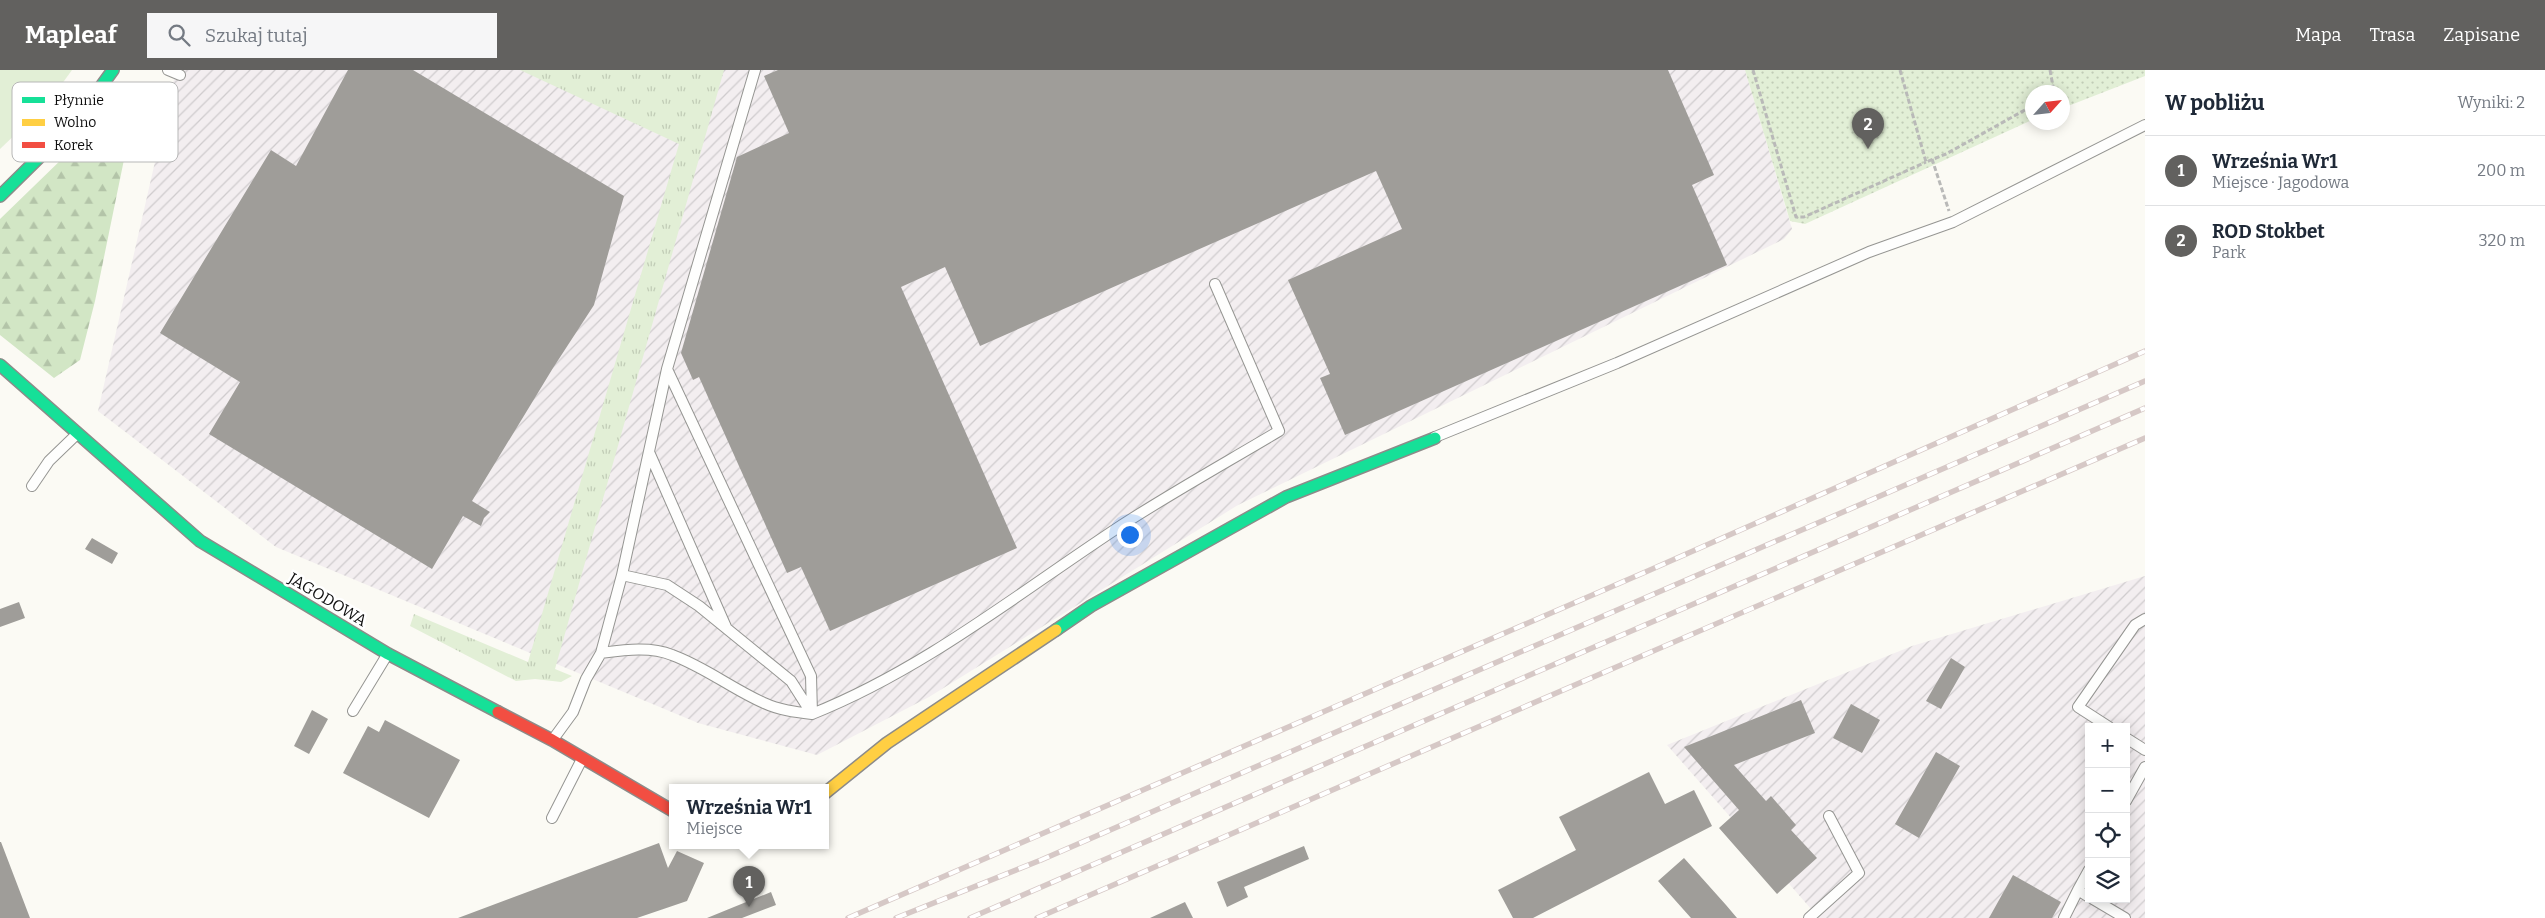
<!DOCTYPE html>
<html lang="pl">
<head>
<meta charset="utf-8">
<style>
	body { margin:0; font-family:Bitter,serif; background:#f6f6f7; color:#1f2937 }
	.controls { position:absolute; right:15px; bottom:15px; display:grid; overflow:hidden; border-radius:0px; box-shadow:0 2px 12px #0003 }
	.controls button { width:45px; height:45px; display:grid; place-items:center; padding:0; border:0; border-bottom:1px solid #e0e1e3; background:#fff; color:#1f2937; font:25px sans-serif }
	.compass { position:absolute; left:2025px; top:15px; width:45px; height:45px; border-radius:50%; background:#fff; box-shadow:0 2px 12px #0003; rotate:63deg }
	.you { position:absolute; left:1129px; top:464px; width:18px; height:18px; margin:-12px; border:4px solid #fff; border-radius:50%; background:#1a73e8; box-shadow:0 0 0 8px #1a73e833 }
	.badge { display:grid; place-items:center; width:32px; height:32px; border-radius:50%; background:#62615f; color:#fff; font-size:16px; font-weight:700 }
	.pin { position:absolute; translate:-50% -41px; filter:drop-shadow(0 1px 2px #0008) }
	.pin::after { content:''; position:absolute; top:26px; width:18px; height:15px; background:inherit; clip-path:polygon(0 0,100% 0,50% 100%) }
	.popup { position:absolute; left:669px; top:714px; width:160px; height:65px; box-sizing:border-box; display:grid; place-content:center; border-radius:0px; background:#fff; filter:drop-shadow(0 1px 4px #0005); font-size:16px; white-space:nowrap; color:#747a83 }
	.popup b { font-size:19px; color:#1f2937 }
	.popup::after { content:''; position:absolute; left:50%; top:100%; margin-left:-10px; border:10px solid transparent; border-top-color:#fff }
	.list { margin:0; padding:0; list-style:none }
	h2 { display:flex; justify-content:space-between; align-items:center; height:65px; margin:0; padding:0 20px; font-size:21px }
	h2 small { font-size:16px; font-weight:400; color:#747a83 }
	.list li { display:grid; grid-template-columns:32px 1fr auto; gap:15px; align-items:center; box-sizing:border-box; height:70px; padding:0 20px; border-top:1px solid #e0e1e3 }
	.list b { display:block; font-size:19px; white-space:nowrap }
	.list p { margin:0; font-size:16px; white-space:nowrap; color:#747a83 }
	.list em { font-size:16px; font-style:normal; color:#747a83 }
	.icon { flex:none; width:28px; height:28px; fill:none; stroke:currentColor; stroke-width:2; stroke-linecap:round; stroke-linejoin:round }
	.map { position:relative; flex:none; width:2145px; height:848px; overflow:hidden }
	header { display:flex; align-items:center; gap:30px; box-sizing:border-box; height:70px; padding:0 25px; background:#62615f; color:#fff }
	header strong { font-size:24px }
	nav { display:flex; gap:28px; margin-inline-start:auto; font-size:18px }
	.search { width:350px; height:45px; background:#f6f6f7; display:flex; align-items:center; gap:12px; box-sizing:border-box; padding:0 18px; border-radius:0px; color:#747a83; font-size:19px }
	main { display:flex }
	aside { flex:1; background:#fff }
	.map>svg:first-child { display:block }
	.industrial { fill:url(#industrial-furrows); fill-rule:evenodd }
	.grass { fill:url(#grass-tufts) }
	.forest { fill:url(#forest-firs) }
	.park { fill:#e2efd6 }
	.garden { fill:url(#garden-dots) }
	.building { fill:#9f9d99 }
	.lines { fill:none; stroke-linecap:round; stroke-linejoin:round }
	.lane-casing { stroke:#959592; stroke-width:12 }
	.fast-casing { stroke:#8c8b89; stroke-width:14 }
	.slow-casing { stroke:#8c8b89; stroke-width:14 }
	.jam-casing { stroke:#8c8b89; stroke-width:14 }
	.path { stroke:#b9b9b8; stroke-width:3; stroke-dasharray:5 2.5; stroke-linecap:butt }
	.lane { stroke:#fefefd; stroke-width:10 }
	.fast { stroke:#16e098; stroke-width:11 }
	.slow { stroke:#ffcf43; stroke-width:11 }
	.jam { stroke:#f24e42; stroke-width:11 }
	.rail-casing { stroke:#d6c8c6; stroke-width:5.5 }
	.rail { stroke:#fff; stroke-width:4; stroke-dasharray:11; stroke-linecap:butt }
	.labels { text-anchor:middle; stroke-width:5; stroke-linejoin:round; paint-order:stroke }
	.street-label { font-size:16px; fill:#0f0f0f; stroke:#fff }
	.key { fill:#fff; stroke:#b7b7b7; stroke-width:1 }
	.key-label { font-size:14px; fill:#0f0f0f }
</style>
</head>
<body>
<header>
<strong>Mapleaf</strong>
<div class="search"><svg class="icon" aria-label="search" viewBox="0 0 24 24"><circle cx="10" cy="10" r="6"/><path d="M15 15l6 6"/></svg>Szukaj tutaj</div>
<nav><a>Mapa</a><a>Trasa</a><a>Zapisane</a></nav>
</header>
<main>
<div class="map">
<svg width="2145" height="848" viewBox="0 0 2145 848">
	<defs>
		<pattern id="industrial-furrows" width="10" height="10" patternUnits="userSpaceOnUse" patternTransform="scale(1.25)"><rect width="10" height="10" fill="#f3eef0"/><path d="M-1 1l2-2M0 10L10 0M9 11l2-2" fill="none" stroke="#cfcbcd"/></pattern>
		<pattern id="grass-tufts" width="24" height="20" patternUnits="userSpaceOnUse" patternTransform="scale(1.25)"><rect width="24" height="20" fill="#e2efd6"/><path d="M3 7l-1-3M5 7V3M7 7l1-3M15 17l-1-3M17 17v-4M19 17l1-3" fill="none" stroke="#c1ccb6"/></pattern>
		<pattern id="forest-firs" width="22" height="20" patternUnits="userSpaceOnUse" patternTransform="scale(1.25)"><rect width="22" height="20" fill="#d2e6c5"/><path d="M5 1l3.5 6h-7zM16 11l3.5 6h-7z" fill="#b3c4a8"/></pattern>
		<pattern id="garden-dots" width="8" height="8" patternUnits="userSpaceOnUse" patternTransform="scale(1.25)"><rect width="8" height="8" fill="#e2efd6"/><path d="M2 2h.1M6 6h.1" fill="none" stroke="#c1ccb6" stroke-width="1.8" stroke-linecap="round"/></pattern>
	</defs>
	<rect width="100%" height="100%" fill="#fbfaf4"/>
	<!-- industrial -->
	<path class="industrial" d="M 176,0 L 1745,0 L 1792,159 L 1784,169 L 1238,435 L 929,627 L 817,685 L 698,653 L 276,477 L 98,341 Z
		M 2145,506 L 2145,848 L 1819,848 L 1667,675 L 1912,576 ZM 2089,657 L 2126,657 L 2126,829 L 2089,829 Z"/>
	<!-- grass -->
	<path class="grass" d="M 520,0 L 724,0 L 555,599 L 572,606 L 561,612 L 535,609 L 516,611 L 410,556 L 414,544 L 528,592 L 679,74 Z"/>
	<!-- forest -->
	<path class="forest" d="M 108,33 L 135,36 L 95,231 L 80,290 L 54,308 L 0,265 L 0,149 L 65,86 Z"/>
	<!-- park -->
	<path class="park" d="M 0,0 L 72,0 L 48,33 L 0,79 Z"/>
	<!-- garden -->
	<path class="garden" d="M 1745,0 L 2145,0 L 2145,6 L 2063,38 L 2062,22 L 2032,22 L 2032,50 L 1805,154 L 1790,151 Z"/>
	<!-- building -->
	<path class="building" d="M 348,0 L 413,0 L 624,126 L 594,235 L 553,298 L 472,431 L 490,442 L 484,448 L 481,456 L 463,446 L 432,499 L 209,364 L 240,312 L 160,263 L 271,80 L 296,96 Z
		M 778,0 L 1668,0 L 1714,105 L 1692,115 L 1727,195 L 1345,365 L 1320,308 L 1330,304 L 1288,210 L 1402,159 L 1376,101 L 980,276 L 945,197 L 901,217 L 1017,478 L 830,561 L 801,497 L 787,503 L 699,307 L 693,310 L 681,283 L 737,87 L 789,63 L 764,6 Z
		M 92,468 L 118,483 L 112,494 L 85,479 Z
		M 19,532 L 25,548 L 0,557 L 0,539 Z
		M 1951,588 L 1965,597 L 1941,639 L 1926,631 Z
		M 1801,630 L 1815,663 L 1734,695 L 1766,731 L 1771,726 L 1796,755 L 1791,760 L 1817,788 L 1777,824 L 1719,758 L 1739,740 L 1684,677 Z
		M 1851,634 L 1880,650 L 1862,683 L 1833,668 Z
		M 312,640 L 328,649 L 309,684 L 294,676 Z
		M 385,650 L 460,690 L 429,748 L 343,703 L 368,656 L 379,662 Z
		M 1936,682 L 1960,696 L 1919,768 L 1895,754 Z
		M 1649,702 L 1665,734 L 1694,720 L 1712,756 L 1533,848 L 1513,848 L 1498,820 L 1576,780 L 1559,747 Z
		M 0,772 L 1,772 L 30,848 L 0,848 Z
		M 659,773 L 668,798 L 677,781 L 704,793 L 687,831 L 637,848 L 458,848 Z
		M 1304,776 L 1309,789 L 1244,817 L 1248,827 L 1227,837 L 1217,812 Z
		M 1684,788 L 1726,835 L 1737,848 L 1691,848 L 1658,811 Z
		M 2013,805 L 2061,832 L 2052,848 L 1989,848 Z
		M 771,822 L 776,835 L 742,848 L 707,848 Z
		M 1185,832 L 1193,848 L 1150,848 Z"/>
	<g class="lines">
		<!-- lane casing -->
		<g class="lane-casing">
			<path id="lane" d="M 168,0 L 180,5
				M 1435,367 L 1617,293 L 1869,182 L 1953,152 L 2145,55
				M 649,382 L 726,557
				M 32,416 L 49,391 L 77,364
				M 622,505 L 667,515 L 699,536 L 791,611 L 812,644 C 925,599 1021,521 1122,455 C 1173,422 1227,392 1279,361 L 1215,214
				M 601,583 C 624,580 650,576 672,585 C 705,597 732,619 764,633 C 779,640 795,642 812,644 L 811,606 L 667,299
				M 353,641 L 387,585
				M 2109,657 L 2078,637 L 2135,555 L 2145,549
				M 554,668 L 573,642 L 586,609 L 601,583 L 622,505 L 667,299 L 755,0
				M 2126,668 L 2145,680
				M 2126,731 L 2145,697
				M 552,748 L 582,689
				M 2078,820 L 2089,800
				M 2093,829 L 2125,848
				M 1809,848 L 1859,803 L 1829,746
				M 2064,848 L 2078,820 L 2089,827"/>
		</g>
		<!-- fast casing -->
		<g class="fast-casing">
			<path id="fast" d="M 0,126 L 76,51 L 113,0
				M 0,295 L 200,471 L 388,584 L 498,642
				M 1056,560 L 1091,536 L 1286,427 L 1435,368"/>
		</g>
		<!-- slow casing -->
		<g class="slow-casing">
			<path id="slow" d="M 825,723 L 887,673 L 1056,560"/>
		</g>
		<!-- jam casing -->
		<g class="jam-casing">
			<path id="jam" d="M 498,642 L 552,670 L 673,741"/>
		</g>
		<!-- path -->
		<path class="path" d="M 1753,0 L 1796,147 L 1804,147 L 1926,92
			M 1900,0 L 1926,92 L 1946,84 L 2032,36
			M 2050,0 L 2054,22
			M 1932,89 L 1949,141"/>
		<!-- lane -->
		<use href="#lane" class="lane"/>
		<!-- fast -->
		<use href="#fast" class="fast"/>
		<!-- slow -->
		<use href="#slow" class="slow"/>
		<!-- jam -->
		<use href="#jam" class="jam"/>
		<!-- rail casing -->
		<g class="rail-casing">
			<path id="rail" d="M 848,848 L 1650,500 L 2145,281
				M 896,848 L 1041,790 L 2145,311
				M 970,848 L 2145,338
				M 1037,848 L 2145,368"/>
		</g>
		<!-- rail -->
		<use href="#rail" class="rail"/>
	</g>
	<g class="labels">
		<!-- street labels -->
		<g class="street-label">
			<text transform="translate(328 529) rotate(31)" y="6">JAGODOWA</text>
		</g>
	</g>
	<!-- legend -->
	<rect x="12" y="12" width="166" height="80" rx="8" class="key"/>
	<rect x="22" y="27" width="23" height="6" fill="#16e098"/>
	<rect x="22" y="49" width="23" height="7" fill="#ffcf43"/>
	<rect x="22" y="72" width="23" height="6" fill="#f24e42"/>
	<g class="key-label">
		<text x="54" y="35">Płynnie</text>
		<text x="54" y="57">Wolno</text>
		<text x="54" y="80">Korek</text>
	</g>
</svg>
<div class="controls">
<button>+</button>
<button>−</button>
<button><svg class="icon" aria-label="locate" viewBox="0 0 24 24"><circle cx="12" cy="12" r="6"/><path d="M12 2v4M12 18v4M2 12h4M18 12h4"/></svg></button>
<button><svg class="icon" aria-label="layers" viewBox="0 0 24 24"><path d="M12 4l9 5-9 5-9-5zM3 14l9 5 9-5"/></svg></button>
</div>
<svg class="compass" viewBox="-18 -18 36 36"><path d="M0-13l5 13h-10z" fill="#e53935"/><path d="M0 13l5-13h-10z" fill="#747a83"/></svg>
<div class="you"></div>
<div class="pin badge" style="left:749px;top:837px">1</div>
<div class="popup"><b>Września Wr1</b>Miejsce</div>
<div class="pin badge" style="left:1868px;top:79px">2</div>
</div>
<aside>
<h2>W pobliżu<small>Wyniki: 2</small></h2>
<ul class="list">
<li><span class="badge">1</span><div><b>Września Wr1</b><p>Miejsce · Jagodowa</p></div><em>200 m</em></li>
<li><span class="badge">2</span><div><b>ROD Stokbet</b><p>Park</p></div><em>320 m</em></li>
</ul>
</aside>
</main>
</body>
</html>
